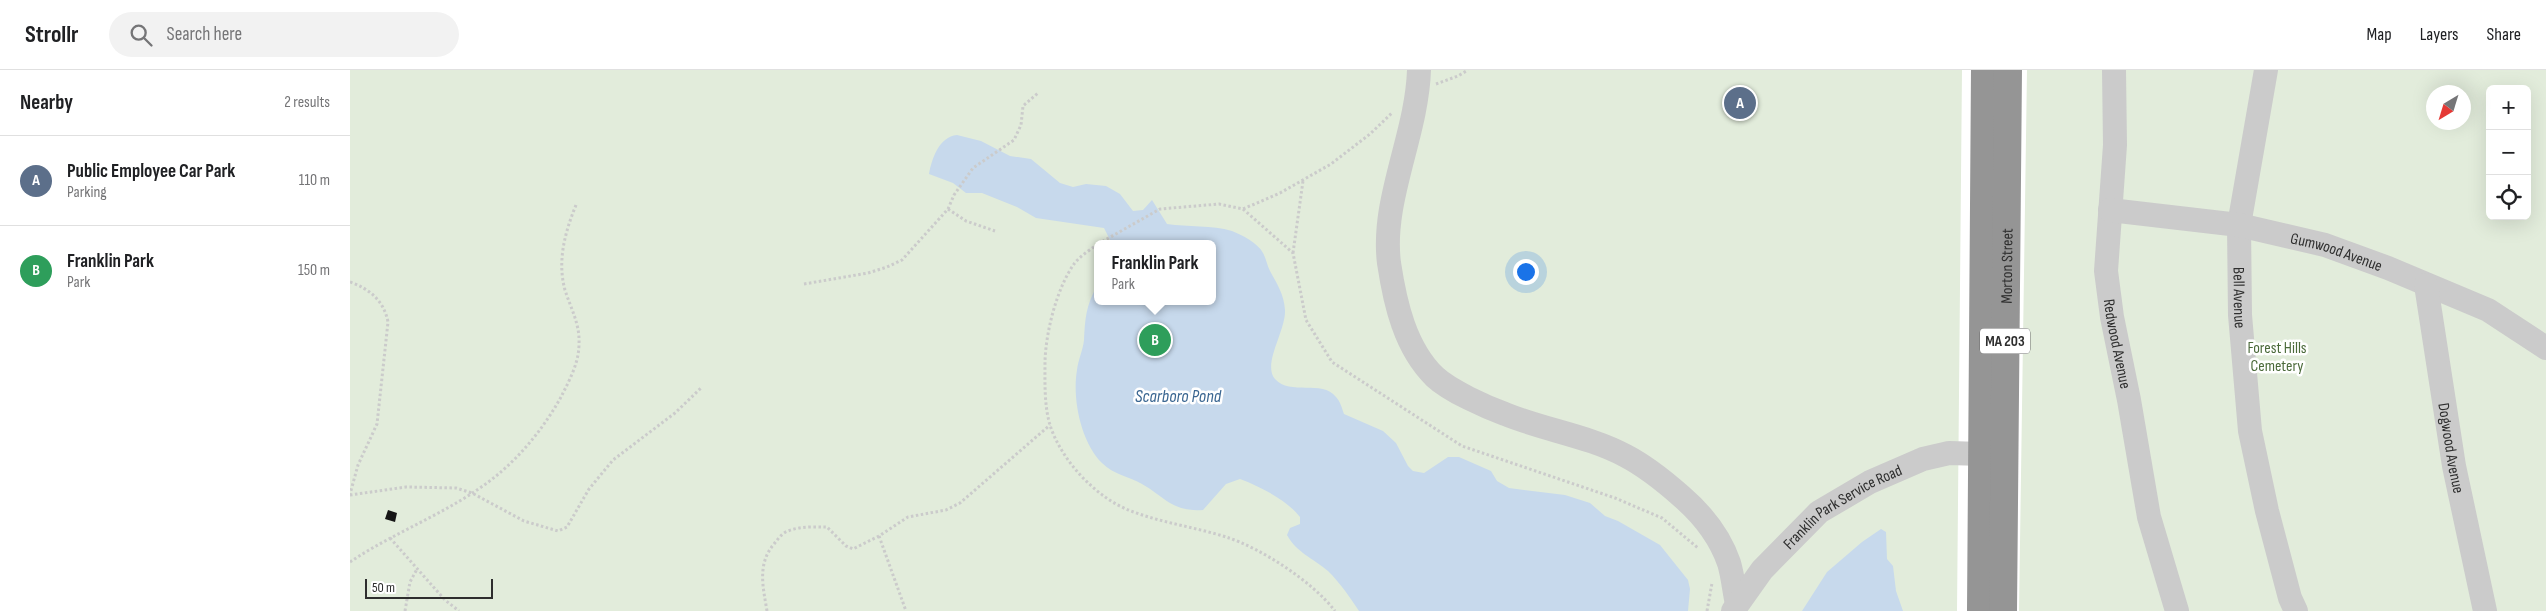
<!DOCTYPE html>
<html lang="en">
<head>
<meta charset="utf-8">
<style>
	body { margin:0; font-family:"Sofia Sans Condensed",sans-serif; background:#f2f2f2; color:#202124 }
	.controls { position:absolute; right:15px; top:15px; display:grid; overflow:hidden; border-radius:8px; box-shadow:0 5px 20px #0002 }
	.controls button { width:45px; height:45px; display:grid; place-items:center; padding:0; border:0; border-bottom:1px solid #e0e0e0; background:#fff; color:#202124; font:25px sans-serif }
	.compass { position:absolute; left:2076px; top:15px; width:45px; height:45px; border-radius:50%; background:#fff; box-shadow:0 5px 20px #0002; rotate:218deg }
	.scale { position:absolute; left:15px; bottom:12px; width:128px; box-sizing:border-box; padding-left:5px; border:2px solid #2e2e2e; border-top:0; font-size:14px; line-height:18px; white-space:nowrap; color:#2e2e2e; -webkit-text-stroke:4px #fff; paint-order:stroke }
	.you { position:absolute; left:1175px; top:201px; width:18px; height:18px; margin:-12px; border:4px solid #fff; border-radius:50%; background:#1a73e8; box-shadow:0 0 0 8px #1a73e833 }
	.badge { display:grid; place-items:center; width:32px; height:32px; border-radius:50%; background:#111827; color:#fff; font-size:16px; font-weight:700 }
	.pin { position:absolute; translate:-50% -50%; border:2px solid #fff; box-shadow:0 1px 5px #0006 }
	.popup { position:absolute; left:744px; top:170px; width:122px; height:65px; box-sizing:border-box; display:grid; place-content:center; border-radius:8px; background:#fff; filter:drop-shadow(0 1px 4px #0005); font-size:16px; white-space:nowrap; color:#757577 }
	.popup b { font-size:19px; color:#202124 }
	.popup::after { content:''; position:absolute; left:50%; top:100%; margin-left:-10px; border:10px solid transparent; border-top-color:#fff }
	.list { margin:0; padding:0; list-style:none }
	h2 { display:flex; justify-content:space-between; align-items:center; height:65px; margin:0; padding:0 20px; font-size:21px }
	h2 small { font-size:16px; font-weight:400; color:#757577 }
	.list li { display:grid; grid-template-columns:32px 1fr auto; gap:15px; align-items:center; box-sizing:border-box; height:90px; padding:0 20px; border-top:1px solid #e0e0e0 }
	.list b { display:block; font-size:19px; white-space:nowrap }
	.list p { margin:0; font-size:16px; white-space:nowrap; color:#757577 }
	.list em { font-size:16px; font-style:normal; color:#757577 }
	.icon { flex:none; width:28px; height:28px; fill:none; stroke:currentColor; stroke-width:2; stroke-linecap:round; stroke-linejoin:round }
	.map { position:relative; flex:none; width:2196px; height:541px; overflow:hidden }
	header { display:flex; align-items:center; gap:30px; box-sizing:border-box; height:70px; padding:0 25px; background:#fff; border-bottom:1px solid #e0e0e0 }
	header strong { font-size:24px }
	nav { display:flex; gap:28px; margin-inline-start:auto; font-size:18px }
	.search { width:350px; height:45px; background:#f2f2f2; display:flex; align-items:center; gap:12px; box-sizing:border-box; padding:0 18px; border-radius:28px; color:#757577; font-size:19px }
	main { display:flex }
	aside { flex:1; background:#fff }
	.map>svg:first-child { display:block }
	.green { fill:#e2ecdb; fill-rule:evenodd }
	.water { fill:#c7d9ec }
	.building { fill:#151515 }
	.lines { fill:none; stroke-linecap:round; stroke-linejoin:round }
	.path { stroke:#cbcbcb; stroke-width:3; stroke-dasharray:2.5 2.5; stroke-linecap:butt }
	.minor { stroke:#cbcbcb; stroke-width:24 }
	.highway { stroke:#959595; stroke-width:28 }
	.labels { text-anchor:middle; stroke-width:5; stroke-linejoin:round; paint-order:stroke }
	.shield { fill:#fff; stroke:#6d6d6d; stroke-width:1 }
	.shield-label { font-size:15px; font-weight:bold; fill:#2e2e2e }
	.street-label { font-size:16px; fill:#2e2e2e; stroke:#fff }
	.park-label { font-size:16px; fill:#4b6a3a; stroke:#fff }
	.water-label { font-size:18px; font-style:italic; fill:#3a6691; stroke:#fff }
</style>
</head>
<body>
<header>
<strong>Strollr</strong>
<div class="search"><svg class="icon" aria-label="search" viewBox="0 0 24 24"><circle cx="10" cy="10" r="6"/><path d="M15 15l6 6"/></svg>Search here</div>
<nav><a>Map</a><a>Layers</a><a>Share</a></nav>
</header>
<main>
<aside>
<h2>Nearby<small>2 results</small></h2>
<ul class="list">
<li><span class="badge" style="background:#5c6f8a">A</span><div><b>Public Employee Car Park</b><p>Parking</p></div><em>110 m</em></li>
<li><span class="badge" style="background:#2e9e5b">B</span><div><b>Franklin Park</b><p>Park</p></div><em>150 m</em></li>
</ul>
</aside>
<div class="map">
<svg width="2196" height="541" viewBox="0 0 2196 541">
	<rect width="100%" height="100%" fill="#fff"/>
	<!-- green -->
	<path class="green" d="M 0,0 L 1612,0 L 1607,541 L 0,541 ZM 748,174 L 862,174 L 862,231 L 748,231 Z
		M 1677,0 L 2196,0 L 2196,541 L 1669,541 ZM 2140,19 L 2177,19 L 2177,146 L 2140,146 ZM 2084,22 L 2114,22 L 2114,52 L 2084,52 Z"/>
	<!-- water -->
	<path class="water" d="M 607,65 L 631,71 L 660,86 L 681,89 L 710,113 L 723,117 L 736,114 L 756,116 L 770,124 L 783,141 L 793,140 L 802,130 L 817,154 C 838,157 862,155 882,161 C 892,165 908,173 913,183 C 916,188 917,195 920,201 C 927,214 934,224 935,240 C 936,261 912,294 925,309 C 940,326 972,309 986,327 C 990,331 992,338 994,344 L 1033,361 L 1046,373 L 1058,396 L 1063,401 L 1074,403 L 1098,387 L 1109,387 L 1141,401 L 1147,411 L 1159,418 L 1215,425 L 1240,433 L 1255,446 L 1268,451 L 1310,475 L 1338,510 L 1340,519 L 1338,541 L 1009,541 C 999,526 991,514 978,501 C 963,488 947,483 937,465 L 940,458 L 950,454 L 950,447 C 937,430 911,417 890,409 L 876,414 L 853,440 C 822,442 815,427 792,414 C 778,406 764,405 752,393 C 731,372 722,329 727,300 C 728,290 733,280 734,270 C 735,249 736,235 747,216 L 748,231 L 862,231 L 862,174 L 762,174 L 754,158 L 686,148 L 667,137 L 632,123 L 616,123 L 603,113 L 579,104 C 582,88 589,67 607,65 Z
		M 1531,459 L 1536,462 L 1537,489 L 1543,496 L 1546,521 L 1553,541 L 1452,541 L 1477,502 L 1512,472 Z"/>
	<!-- building -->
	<path class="building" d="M 38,440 L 47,443 L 45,452 L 35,449 Z"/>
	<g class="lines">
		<!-- path -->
		<path class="path" d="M 1086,14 L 1108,6 L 1118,0
			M 598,139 L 616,151 L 645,161
			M 893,139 L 943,183 L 956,250 L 982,292 L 1112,376 L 1265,428 L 1312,448 L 1348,478
			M 748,174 C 740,180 730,186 724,194 C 707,218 696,261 695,291 C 695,311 694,335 700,355 C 711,390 746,428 781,441 C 812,453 845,457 876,467 C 911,478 963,512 985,541
			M 748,174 L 810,139 L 869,134 L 893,139 L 930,123 L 981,94 L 1020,64 L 1043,42
			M 943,183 L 953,111
			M 0,212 C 20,219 34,231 38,252 L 27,354 L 8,395 L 0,424
			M 454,214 L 518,203 L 537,197 L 552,190 L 598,139 L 604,125 L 623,98 L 664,70 L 671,55 L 673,36 L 688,23
			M 0,425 L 56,417 L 106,418 L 122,423 L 174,451 L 208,461 L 217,457 L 239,419 L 263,390 L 325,343 L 351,318
			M 529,466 L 556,541
			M 40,468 L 95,530 L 109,541
			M 0,492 C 46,461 103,441 146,406 C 172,385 195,356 211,327 C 219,311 229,293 229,274 C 230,254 221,239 215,220 C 207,191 215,162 226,135
			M 55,541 L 60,512 L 67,499
			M 417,541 C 413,517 407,494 424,474 C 428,469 432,463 438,461 C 450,456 465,457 477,457 L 496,476 L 503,479 L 529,466 L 558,447 L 596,440 L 610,433 L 700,355
			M 1357,541 L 1362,513"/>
		<!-- minor -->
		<g class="minor">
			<path d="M 1069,0 C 1067,65 1031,130 1039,193 C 1045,233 1055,278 1085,307 C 1100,321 1136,337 1155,344 C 1194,360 1239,366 1276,386 C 1297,397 1314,411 1331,426 C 1352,444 1370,467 1379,493 C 1383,506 1384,521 1387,534"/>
			<path id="s1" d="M 1764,0 L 1765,75 L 1756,201 L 1762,247 L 1779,330 L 1799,447 L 1827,541"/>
			<path id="s2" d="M 1916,0 L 1889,155 L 1890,245 L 1900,361 L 1917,441 L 1940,528 L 1946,541"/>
			<path id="s3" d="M 1760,140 L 1889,155 L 1975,175 L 2038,198 L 2138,240 L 2196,278"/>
			<path id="s4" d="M 2076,215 L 2104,396 L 2135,541"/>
			<path id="s5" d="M 1383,541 L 1412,500 L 1469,442 L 1520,412 L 1573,389 L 1599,383 L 1632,384"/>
		</g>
		<!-- highway -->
		<g class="highway">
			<path d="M 1631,541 L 1635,0"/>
			<path id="s6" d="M 1653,541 L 1658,0"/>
		</g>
	</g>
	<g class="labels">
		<!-- shield labels -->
		<rect class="shield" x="1630" y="258.5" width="50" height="25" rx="4"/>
		<g class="shield-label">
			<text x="1655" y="276">MA 203</text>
		</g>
		<!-- street labels -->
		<g class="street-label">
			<text dy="6" stroke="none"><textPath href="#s3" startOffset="231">Gumwood Avenue</textPath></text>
			<text dy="6" stroke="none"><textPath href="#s6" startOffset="345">Morton Street</textPath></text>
			<text dy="6" stroke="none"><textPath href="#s2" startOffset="230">Bell Avenue</textPath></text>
			<text dy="6" stroke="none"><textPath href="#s1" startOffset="275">Redwood Avenue</textPath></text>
			<text dy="6" stroke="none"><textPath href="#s4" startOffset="165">Dogwood Avenue</textPath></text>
			<text dy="6" stroke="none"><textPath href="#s5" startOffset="154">Franklin Park Service Road</textPath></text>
		</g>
		<!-- park labels -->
		<g class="park-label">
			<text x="1927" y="283">Forest Hills<tspan x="1927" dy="18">Cemetery</tspan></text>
		</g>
		<!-- water labels -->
		<g class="water-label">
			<text x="828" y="332">Scarboro Pond</text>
		</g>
	</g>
</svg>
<div class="controls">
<button>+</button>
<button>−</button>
<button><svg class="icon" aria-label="locate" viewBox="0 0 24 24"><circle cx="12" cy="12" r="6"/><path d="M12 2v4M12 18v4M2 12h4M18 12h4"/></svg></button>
</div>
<svg class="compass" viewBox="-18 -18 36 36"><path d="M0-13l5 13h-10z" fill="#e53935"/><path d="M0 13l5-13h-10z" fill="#757577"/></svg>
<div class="scale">50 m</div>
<div class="you"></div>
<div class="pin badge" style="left:1390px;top:33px;background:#5c6f8a">A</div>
<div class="pin badge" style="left:805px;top:270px;background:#2e9e5b">B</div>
<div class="popup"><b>Franklin Park</b>Park</div>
</div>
</main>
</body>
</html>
